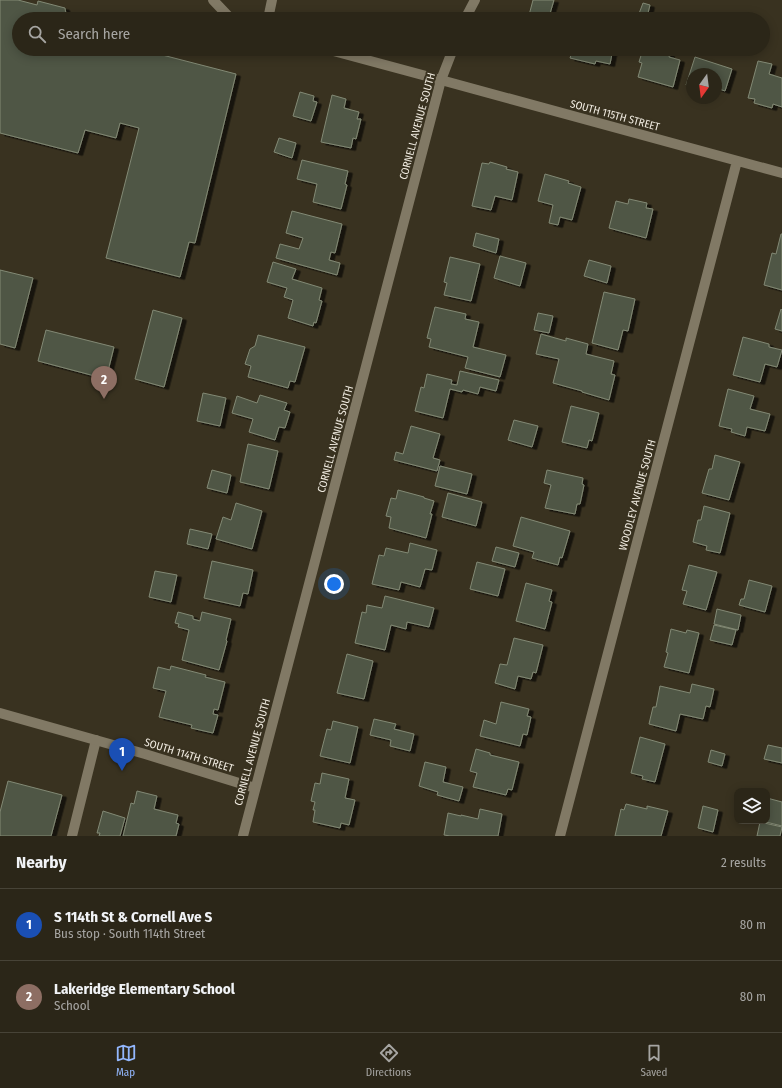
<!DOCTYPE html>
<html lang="en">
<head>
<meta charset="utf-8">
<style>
	body { margin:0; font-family:"Fira Sans Condensed",sans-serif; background:#332e21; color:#f1f3f6 }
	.controls { position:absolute; right:12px; bottom:12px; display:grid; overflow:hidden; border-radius:8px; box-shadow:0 2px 10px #0003 }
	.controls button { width:36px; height:36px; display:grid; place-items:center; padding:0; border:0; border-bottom:1px solid #474337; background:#2b2618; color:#f1f3f6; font:20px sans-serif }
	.compass { position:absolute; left:686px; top:68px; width:36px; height:36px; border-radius:50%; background:#2b2618; box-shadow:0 2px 10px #0003; rotate:194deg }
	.you { position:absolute; left:334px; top:584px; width:14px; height:14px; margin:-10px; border:3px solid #fff; border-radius:50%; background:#1a73e8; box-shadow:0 0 0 6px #1a73e833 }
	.badge { display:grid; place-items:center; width:26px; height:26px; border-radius:50%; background:#93b7fd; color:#fff; font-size:13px; font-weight:700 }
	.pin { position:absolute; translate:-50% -33px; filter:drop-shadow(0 1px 2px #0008) }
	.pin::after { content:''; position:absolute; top:21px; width:14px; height:12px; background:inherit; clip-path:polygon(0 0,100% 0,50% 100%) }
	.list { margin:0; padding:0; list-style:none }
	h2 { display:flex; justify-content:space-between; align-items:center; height:52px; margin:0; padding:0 16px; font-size:17px }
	h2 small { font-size:13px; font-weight:400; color:#a6a5a2 }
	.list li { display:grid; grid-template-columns:26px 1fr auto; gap:12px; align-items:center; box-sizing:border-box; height:72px; padding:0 16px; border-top:1px solid #474337 }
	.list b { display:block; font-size:15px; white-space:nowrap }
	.list p { margin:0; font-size:13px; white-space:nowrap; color:#a6a5a2 }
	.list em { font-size:13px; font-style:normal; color:#a6a5a2 }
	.icon { flex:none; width:22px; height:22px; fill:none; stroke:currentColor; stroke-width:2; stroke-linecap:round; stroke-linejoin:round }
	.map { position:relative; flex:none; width:782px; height:836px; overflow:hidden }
	.search { position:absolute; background:#2b2618; box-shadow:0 2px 10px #0003; left:12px; right:12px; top:12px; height:44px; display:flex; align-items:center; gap:10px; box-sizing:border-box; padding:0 14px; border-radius:22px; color:#a6a5a2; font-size:15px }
	.sheet { height:196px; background:#2b2618 }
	nav { display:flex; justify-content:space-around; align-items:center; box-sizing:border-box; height:56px; border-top:1px solid #474337; background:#2b2618; font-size:11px; color:#a6a5a2 }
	nav a { display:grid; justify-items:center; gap:2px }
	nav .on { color:#93b7fd }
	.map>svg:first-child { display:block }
	.building { fill:#505744; stroke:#828975; filter:url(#shadow) }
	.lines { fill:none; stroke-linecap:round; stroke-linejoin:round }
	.lane { stroke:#817965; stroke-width:10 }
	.street { stroke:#817965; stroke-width:10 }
	.secondary { stroke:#817965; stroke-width:10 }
	.labels { text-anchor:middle; stroke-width:4; stroke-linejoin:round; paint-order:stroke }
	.street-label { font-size:11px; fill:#f0ebe0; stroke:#393220 }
</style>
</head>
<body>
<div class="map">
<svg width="782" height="836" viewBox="0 0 782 836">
	<defs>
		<filter id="shadow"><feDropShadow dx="4.5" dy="2.5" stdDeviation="0" flood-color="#0009"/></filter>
	</defs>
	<rect width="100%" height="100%" fill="#393220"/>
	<!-- building -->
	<path class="building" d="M 0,0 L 18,0 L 37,5 L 38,1 L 65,8 L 66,14 L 83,19 L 19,19 L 19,49 L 143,49 L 143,50 L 236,74 L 195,243 L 189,242 L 180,277 L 106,258 L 139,128 L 120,123 L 116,138 L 85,130 L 78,153 L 0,133 Z
		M 533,0 L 554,0 L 549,17 L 555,19 L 528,19 Z
		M 643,3 L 650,5 L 647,17 L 652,18 L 652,19 L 637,19 Z
		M 569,49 L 613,49 L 610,64 L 596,61 L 595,64 L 570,58 L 571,55 L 568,54 Z
		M 643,49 L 671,49 L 669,57 L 680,60 L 673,87 L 638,77 L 642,63 L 639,62 Z
		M 695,57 L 732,69 L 725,91 L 716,88 L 716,74 L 692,74 L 692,87 L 686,85 Z
		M 758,61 L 772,64 L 769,74 L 782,78 L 782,107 L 773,104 L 772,108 L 754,103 L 755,99 L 748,98 Z
		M 300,92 L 314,96 L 313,101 L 317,102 L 311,121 L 293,116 Z
		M 332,95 L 346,99 L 344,108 L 359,112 L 357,119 L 361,119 L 356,139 L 353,138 L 351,148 L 321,142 Z
		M 279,138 L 296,143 L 292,158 L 274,152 Z
		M 302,160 L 348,171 L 345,184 L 347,185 L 341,209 L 313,202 L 317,184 L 297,179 Z
		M 490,162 L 507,167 L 506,169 L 518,172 L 512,200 L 495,196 L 491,210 L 472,206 L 482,163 L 489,164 Z
		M 545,174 L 569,181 L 568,183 L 581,187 L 572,220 L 560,217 L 558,225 L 549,223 L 553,205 L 538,201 Z
		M 629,199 L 647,203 L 646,208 L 653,209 L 646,238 L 609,228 L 616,201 L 628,204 Z
		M 292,211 L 342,224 L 335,253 L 331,252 L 329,260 L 340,263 L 337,275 L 276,258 L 280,244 L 299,249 L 303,238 L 286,233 Z
		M 476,233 L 499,239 L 496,253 L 473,246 Z
		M 781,234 L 782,234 L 782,290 L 764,285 L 772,253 L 776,254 Z
		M 500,256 L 526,263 L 520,286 L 494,278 Z
		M 450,257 L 480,264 L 471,301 L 444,295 L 447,283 L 444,282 Z
		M 589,260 L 611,266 L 607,283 L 584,276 Z
		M 273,262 L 296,269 L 292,279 L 322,288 L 319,300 L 322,301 L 316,323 L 314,322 L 313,326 L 288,318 L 293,300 L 284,297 L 287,288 L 267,282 Z
		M 0,270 L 33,278 L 15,348 L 0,344 Z
		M 604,292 L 635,299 L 628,331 L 623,330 L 618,350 L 592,343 Z
		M 435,307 L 466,314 L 465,319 L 479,322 L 473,347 L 506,355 L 500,377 L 465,368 L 468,357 L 429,347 L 431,339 L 427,338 Z
		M 781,309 L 782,310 L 782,331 L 775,329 Z
		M 153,310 L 182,318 L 164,387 L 135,379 Z
		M 538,313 L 553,316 L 549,333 L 534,330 Z
		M 46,330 L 114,347 L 106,379 L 38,361 Z
		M 541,334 L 566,341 L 566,338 L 588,344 L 586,354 L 614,361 L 611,374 L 615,375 L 609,400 L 582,392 L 582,391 L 553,383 L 559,359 L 536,354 Z
		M 258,335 L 305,347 L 295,382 L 290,381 L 288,388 L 248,377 L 251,366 L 245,364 L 250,349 L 255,346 Z
		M 743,337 L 769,344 L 769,347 L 782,350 L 777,367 L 765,364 L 760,382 L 733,375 Z
		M 460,371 L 499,380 L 496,391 L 480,387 L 478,394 L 463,390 L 462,392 L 450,389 L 443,418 L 415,411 L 421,387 L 424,388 L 427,374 L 452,380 L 451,384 L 457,385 Z
		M 728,389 L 754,396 L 750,409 L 770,414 L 765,431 L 747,427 L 745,436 L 731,432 L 732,429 L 719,426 Z
		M 203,393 L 226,398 L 220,426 L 197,421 Z
		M 260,395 L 287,403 L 284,410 L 290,412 L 285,428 L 279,427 L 275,440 L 249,432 L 253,419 L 232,413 L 237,396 L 257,403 Z
		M 571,406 L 599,413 L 592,441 L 589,440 L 587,448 L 562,442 Z
		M 514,420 L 538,426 L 532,447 L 508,440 Z
		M 411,426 L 440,434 L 433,458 L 440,460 L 437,471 L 394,460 L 396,452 L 403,454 Z
		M 248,444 L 278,451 L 269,489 L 240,482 Z
		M 715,455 L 740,462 L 729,500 L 702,493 L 709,469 L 712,469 Z
		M 440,466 L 472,474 L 467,494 L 435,486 Z
		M 212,470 L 231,475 L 227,493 L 207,488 Z
		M 547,470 L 583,478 L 582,484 L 584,485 L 580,504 L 577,504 L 575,514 L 545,508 L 551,485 L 544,483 Z
		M 398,490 L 424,497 L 424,498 L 434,501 L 430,514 L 432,514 L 426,538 L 389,528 L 391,517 L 386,516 L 391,498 L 396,499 Z
		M 448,493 L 482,502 L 476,526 L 442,517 Z
		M 236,503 L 262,511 L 252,549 L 216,539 L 223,517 L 231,520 Z
		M 704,506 L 730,513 L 720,553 L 706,550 L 707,546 L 693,542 L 698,520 L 701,520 Z
		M 521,517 L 570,531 L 562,558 L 560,557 L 558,565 L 532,558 L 534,552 L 513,546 Z
		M 190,529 L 212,534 L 208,549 L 187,544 Z
		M 410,543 L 437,550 L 432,570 L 425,569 L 420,587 L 401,582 L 399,590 L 372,584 L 379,555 L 384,556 L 386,548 L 408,553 Z
		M 496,547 L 519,553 L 515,567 L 492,561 Z
		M 212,561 L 253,570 L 248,594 L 243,593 L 240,606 L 204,598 Z
		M 477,562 L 505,569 L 498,596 L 470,589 Z
		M 689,565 L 717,572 L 706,610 L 683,604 L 687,591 L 682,590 Z
		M 155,571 L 177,575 L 171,602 L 149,597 Z
		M 749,580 L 772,586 L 765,612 L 739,605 L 741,599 L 744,599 Z
		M 526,583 L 552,590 L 549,601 L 552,602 L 545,629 L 516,621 Z
		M 385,596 L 434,608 L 429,627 L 407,622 L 406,629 L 391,625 L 385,650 L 355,643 L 362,612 L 366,613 L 367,605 L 382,608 Z
		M 717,609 L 741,615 L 738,630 L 714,624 Z
		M 178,612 L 193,616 L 193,619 L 200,621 L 202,612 L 231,619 L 226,640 L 227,641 L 219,670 L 182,660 L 189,630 L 178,627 L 179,624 L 175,623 Z
		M 714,625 L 736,630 L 732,645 L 710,640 Z
		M 671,629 L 686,633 L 687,630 L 699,633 L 689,673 L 664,667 L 668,653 L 666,652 Z
		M 514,638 L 543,645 L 536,673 L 533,672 L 531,679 L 518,676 L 515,689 L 495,683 L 500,664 L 507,665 Z
		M 347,654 L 373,661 L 364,699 L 337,693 Z
		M 171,666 L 206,675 L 205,677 L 225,682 L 218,710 L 214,709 L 213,714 L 218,715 L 213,733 L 191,728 L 192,725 L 159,717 L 166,691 L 153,688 L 158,667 L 170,670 Z
		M 692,684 L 714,689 L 710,707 L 706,706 L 703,719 L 680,714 L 676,731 L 649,724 L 653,707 L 656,707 L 660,686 L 690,693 Z
		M 501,702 L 529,709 L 527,716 L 531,717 L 527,735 L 523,734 L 520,746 L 480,736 L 484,720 L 496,724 Z
		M 374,719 L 396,724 L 394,729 L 414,734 L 410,751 L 390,746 L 391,740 L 370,735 Z
		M 333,721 L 358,727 L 350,763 L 320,756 L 327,729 L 331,730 Z
		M 640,737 L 665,744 L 655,782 L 642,779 L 643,776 L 631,773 Z
		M 768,745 L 782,748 L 782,763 L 764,759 Z
		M 476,749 L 490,753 L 490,755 L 519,762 L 512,790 L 508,789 L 506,795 L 473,787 L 477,773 L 470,771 Z
		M 711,750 L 725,754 L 722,766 L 708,762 Z
		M 425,762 L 446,767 L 443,782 L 463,787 L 459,801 L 437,795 L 438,792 L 419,786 Z
		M 322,773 L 349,779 L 345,798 L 355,800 L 349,825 L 341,823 L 340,828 L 313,822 L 315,810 L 313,810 L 315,802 L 311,801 L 315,783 L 320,784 Z
		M 8,781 L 62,795 L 51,836 L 0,836 L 0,812 Z
		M 137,791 L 157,796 L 154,809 L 178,815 L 176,823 L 179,824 L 176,836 L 123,836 L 131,803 L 134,804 Z
		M 767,798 L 782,802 L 782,826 L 762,821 L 767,821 Z
		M 626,804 L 647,809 L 647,806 L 668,811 L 661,836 L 615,836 L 621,809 L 624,810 Z
		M 703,806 L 718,810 L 713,832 L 698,828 Z
		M 480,809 L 502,814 L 498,836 L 450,836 L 444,835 L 448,813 L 461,816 L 461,815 L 478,819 Z
		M 103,811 L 125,818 L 120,836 L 99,836 L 100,833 L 97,833 Z
		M 760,822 L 782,827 L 780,836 L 757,836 Z"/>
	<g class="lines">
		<!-- lane -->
		<path class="lane" d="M 213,0 L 231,19
			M 268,19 L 272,0
			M 326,49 L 441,80
			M 72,836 L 96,740"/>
		<!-- street -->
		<path class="street" d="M 441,80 L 782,173
			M 0,713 L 145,754 L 255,788
			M 560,836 L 737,161"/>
		<!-- secondary -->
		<path class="secondary" d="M 465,19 L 475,0
			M 243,836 L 441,80 L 453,49"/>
	</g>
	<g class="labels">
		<!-- street labels -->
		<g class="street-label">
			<text transform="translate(615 115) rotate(15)" y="4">SOUTH 115TH STREET</text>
			<text transform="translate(417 126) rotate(-75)" y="4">CORNELL AVENUE SOUTH</text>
			<text transform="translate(335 439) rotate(-75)" y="4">CORNELL AVENUE SOUTH</text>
			<text transform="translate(637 495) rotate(-75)" y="4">WOODLEY AVENUE SOUTH</text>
			<text transform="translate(252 752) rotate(-75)" y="4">CORNELL AVENUE SOUTH</text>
			<text transform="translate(189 755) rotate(17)" y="4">SOUTH 114TH STREET</text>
		</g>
	</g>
</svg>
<div class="controls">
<button><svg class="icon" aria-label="layers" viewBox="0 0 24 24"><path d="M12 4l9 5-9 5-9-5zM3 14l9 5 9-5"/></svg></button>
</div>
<svg class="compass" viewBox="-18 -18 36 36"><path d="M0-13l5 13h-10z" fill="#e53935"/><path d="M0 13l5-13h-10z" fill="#a6a5a2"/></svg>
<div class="you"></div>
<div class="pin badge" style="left:122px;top:771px;background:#1a4fb4">1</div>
<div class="pin badge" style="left:104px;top:399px;background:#8d6e63">2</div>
<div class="search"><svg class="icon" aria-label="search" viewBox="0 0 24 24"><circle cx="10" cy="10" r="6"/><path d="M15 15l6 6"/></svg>Search here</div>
</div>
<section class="sheet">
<h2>Nearby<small>2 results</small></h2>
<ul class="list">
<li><span class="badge" style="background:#1a4fb4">1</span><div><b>S 114th St &amp; Cornell Ave S</b><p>Bus stop · South 114th Street</p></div><em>80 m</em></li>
<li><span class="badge" style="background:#8d6e63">2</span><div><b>Lakeridge Elementary School</b><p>School</p></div><em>80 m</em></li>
</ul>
</section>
<nav>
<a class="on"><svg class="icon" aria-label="map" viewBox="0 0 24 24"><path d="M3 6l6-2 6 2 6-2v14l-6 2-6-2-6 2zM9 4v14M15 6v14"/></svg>Map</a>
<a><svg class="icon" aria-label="directions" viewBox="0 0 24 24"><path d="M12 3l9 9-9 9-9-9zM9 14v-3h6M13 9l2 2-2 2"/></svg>Directions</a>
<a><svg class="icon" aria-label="saved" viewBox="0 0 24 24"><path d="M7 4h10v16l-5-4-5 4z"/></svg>Saved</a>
</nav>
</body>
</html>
